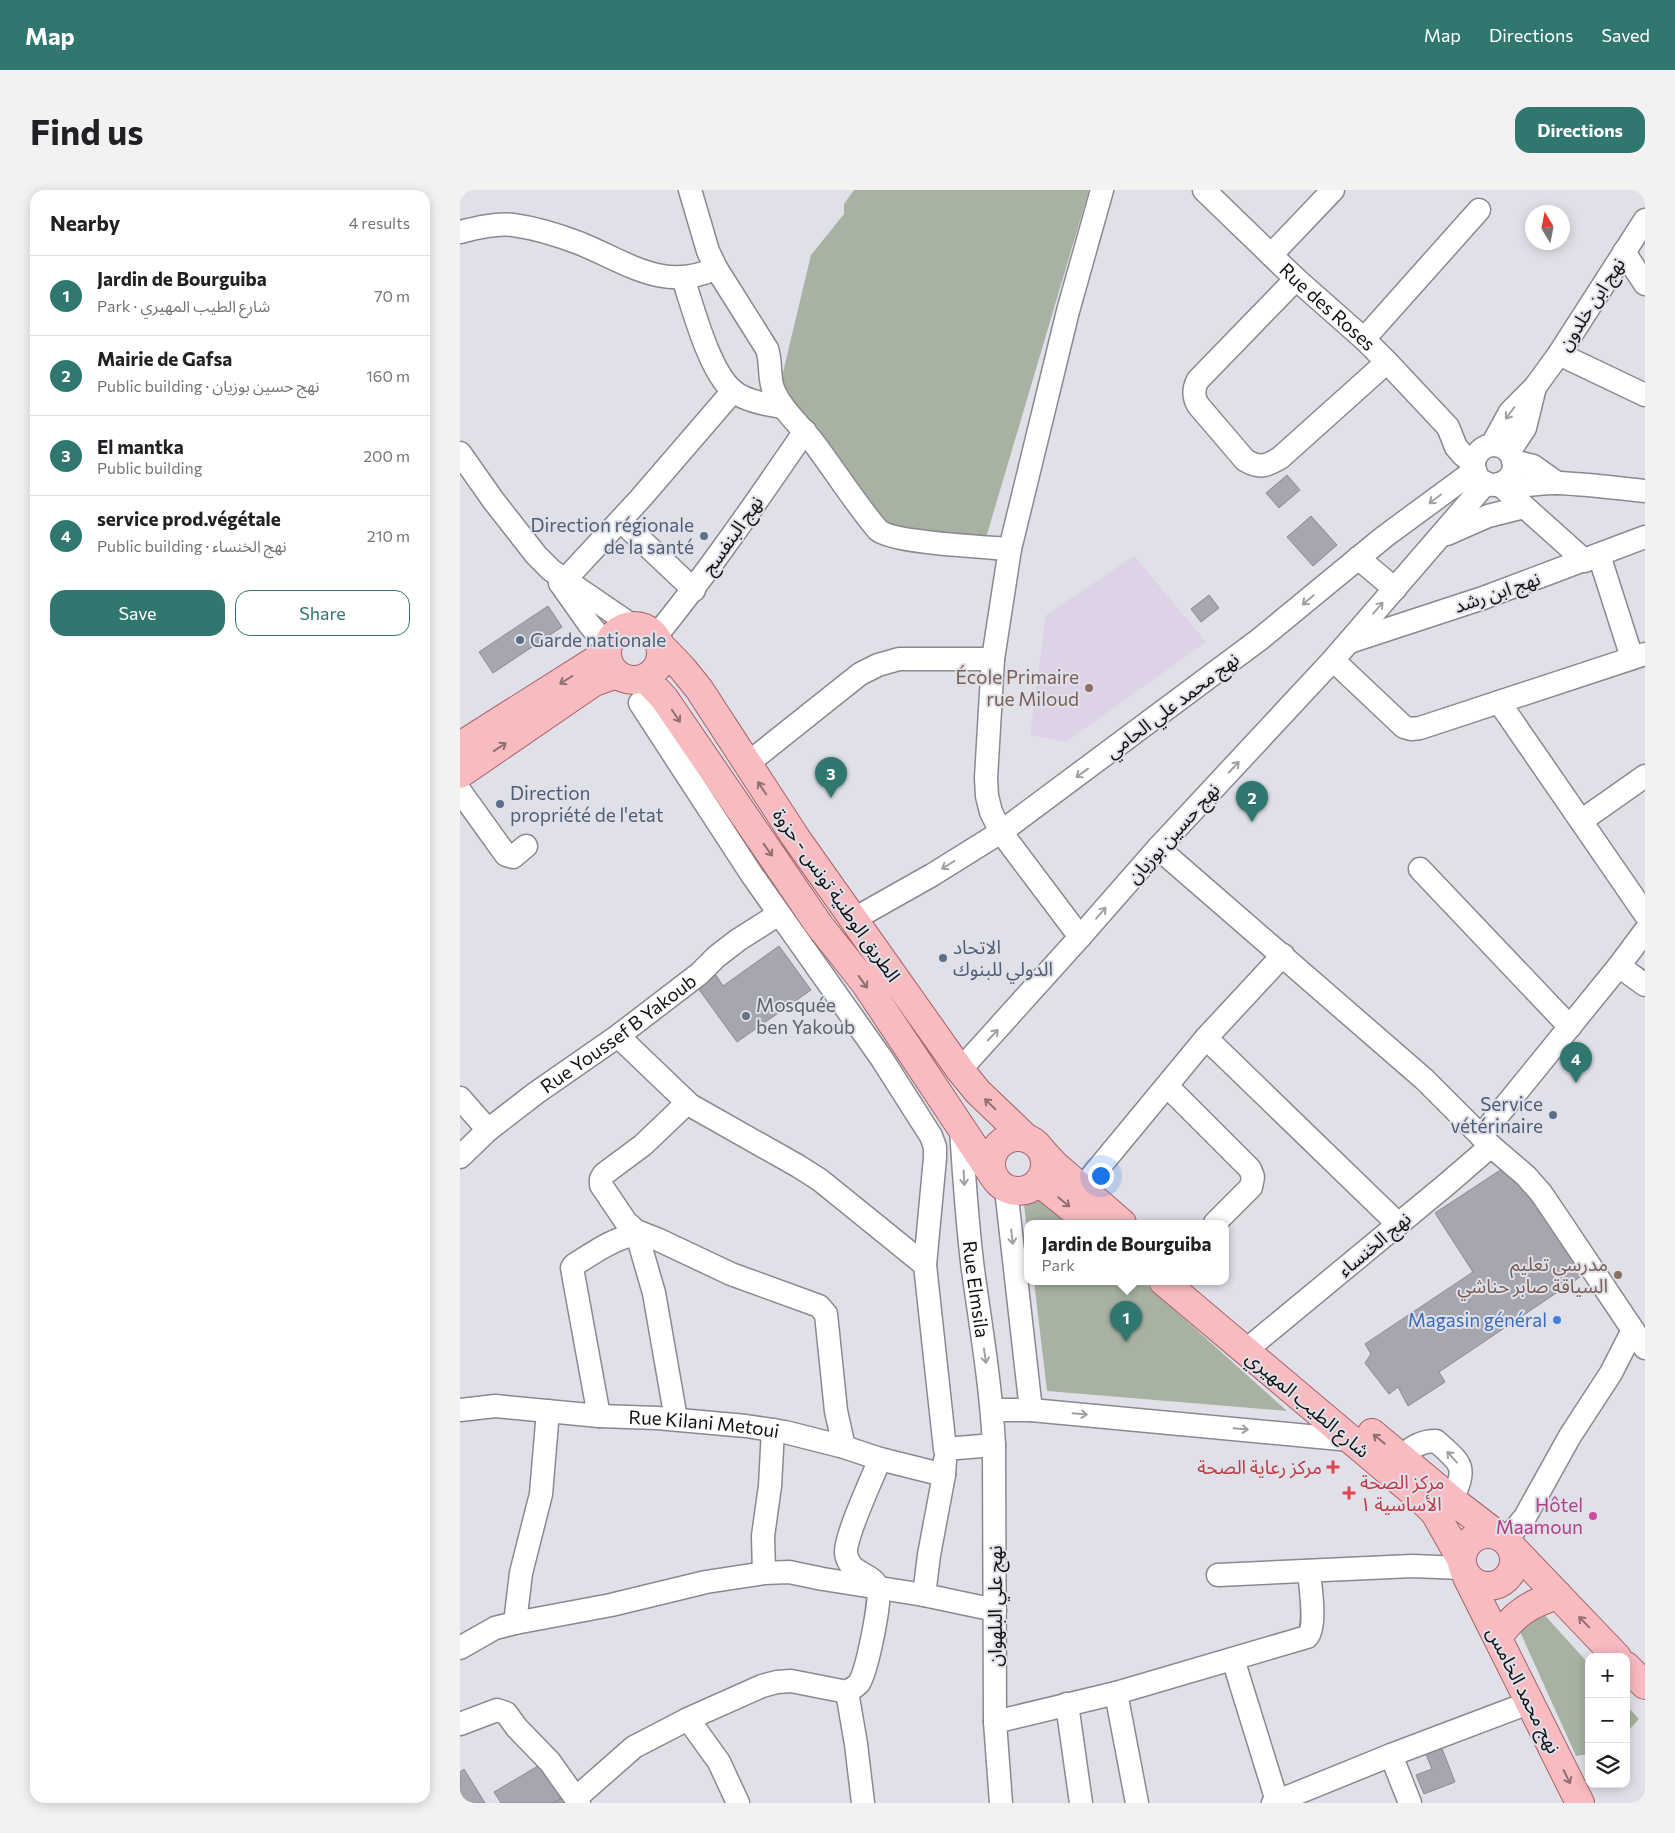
<!DOCTYPE html>
<html lang="en">
<head>
<meta charset="utf-8">
<style>
	body { margin:0; font-family:Commissioner,"Noto Sans Arabic",sans-serif; background:#f2f2f2; color:#202124 }
	.controls { position:absolute; right:15px; bottom:15px; display:grid; overflow:hidden; border-radius:10px; box-shadow:0 2px 12px #0003 }
	.controls button { width:45px; height:45px; display:grid; place-items:center; padding:0; border:0; border-bottom:1px solid #e0e0e0; background:#fff; color:#202124; font:25px sans-serif }
	.compass { position:absolute; left:1065px; top:15px; width:45px; height:45px; border-radius:50%; background:#fff; box-shadow:0 2px 12px #0003; rotate:350deg }
	.you { position:absolute; left:640px; top:985px; width:18px; height:18px; margin:-12px; border:4px solid #fff; border-radius:50%; background:#1a73e8; box-shadow:0 0 0 8px #1a73e833 }
	.badge { display:grid; place-items:center; width:32px; height:32px; border-radius:50%; background:#30776f; color:#fff; font-size:16px; font-weight:700 }
	.pin { position:absolute; translate:-50% -41px; filter:drop-shadow(0 1px 2px #0008) }
	.pin::after { content:''; position:absolute; top:26px; width:18px; height:15px; background:inherit; clip-path:polygon(0 0,100% 0,50% 100%) }
	.popup { position:absolute; left:564px; top:1030px; width:205px; height:65px; box-sizing:border-box; display:grid; place-content:center; border-radius:10px; background:#fff; filter:drop-shadow(0 1px 4px #0005); font-size:16px; white-space:nowrap; color:#757577 }
	.popup b { font-size:19px; color:#202124 }
	.popup::after { content:''; position:absolute; left:50%; top:100%; margin-left:-10px; border:10px solid transparent; border-top-color:#fff }
	.list { margin:0; padding:0; list-style:none }
	h2 { display:flex; justify-content:space-between; align-items:center; height:65px; margin:0; padding:0 20px; font-size:21px }
	h2 small { font-size:16px; font-weight:400; color:#757577 }
	.list li { display:grid; grid-template-columns:32px 1fr auto; gap:15px; align-items:center; box-sizing:border-box; height:80px; padding:0 20px; border-top:1px solid #e0e0e0 }
	.list b { display:block; font-size:19px; white-space:nowrap }
	.list p { margin:0; font-size:16px; white-space:nowrap; color:#757577 }
	.list em { font-size:16px; font-style:normal; color:#757577 }
	.actions { display:flex; gap:10px; padding:15px 20px }
	.actions a { flex:1; padding:11px 0; border:1px solid #30776f; border-radius:15px; text-align:center; font-size:18px; color:#30776f }
	.actions .main { background:#30776f; color:#fff }
	.icon { flex:none; width:28px; height:28px; fill:none; stroke:currentColor; stroke-width:2; stroke-linecap:round; stroke-linejoin:round }
	.map { position:relative; flex:none; width:1185px; height:1613px; overflow:hidden; border-radius:15px }
	header { display:flex; align-items:center; gap:30px; box-sizing:border-box; height:70px; padding:0 25px; background:#30776f; color:#fff }
	header strong { font-size:24px }
	nav { display:flex; gap:28px; margin-inline-start:auto; font-size:18px }
	.intro { display:flex; align-items:center; justify-content:space-between; box-sizing:border-box; height:120px; padding:0 30px }
	h1 { margin:0; font-size:35px }
	.button { padding:12px 22px; border-radius:15px; background:#30776f; color:#fff; font-size:18px; font-weight:700 }
	main { display:flex; gap:30px; padding:0 30px }
	aside { flex:1; background:#fff; border-radius:15px; box-shadow:0 2px 12px #0003 }
	.map>svg:first-child { display:block }
	.education { fill:#ded2e6 }
	.green { fill:#a7b2a2 }
	.building { fill:#a6a6af; stroke:#8b8a92 }
	.lines { fill:none; stroke-linecap:round; stroke-linejoin:round }
	.minor-casing { stroke:#898991; stroke-width:25 }
	.major-casing { stroke:#a56268; stroke-width:30 }
	.minor { stroke:#fff; stroke-width:22 }
	.major { stroke:#f8bbbf; stroke-width:28 }
	.oneway { stroke:#a0a0a1 }
	.oneway2 { stroke:#906f72 }
	.service-dot { fill:#5c6f8a; stroke:#e0e0e9; stroke-width:2 }
	.education-dot { fill:#8d6e63; stroke:#e0e0e9; stroke-width:2 }
	.worship-dot { fill:#6b7280; stroke:#e0e0e9; stroke-width:2 }
	.shop-dot { fill:#3f7fe0; stroke:#e0e0e9; stroke-width:2 }
	.health-dot { fill:#e0444e; stroke:#e0e0e9; stroke-width:2 }
	.hotel-dot { fill:#d1479c; stroke:#e0e0e9; stroke-width:2 }
	.labels { text-anchor:middle; stroke-width:4; stroke-linejoin:round; paint-order:stroke }
	.street-label { font-size:19px; fill:#121215; stroke:#e0e0e9 }
	.service-label { font-size:19px; fill:#4e5e75; stroke:#e0e0e9; text-anchor:start }
	.education-label { font-size:19px; fill:#785e54; stroke:#e0e0e9; text-anchor:end }
	.worship-label { font-size:19px; fill:#5b616d; stroke:#e0e0e9; text-anchor:start }
	.shop-label { font-size:19px; fill:#366cbe; stroke:#e0e0e9; text-anchor:end }
	.health-label { font-size:19px; fill:#be3a42; stroke:#e0e0e9; text-anchor:end }
	.hotel-label { font-size:19px; fill:#b23c85; stroke:#e0e0e9; text-anchor:end }
</style>
</head>
<body>
<header>
<strong>Map</strong>
<nav><a>Map</a><a>Directions</a><a>Saved</a></nav>
</header>
<div class="intro"><h1>Find us</h1><a class="button">Directions</a></div>
<main>
<aside>
<h2>Nearby<small>4 results</small></h2>
<ul class="list">
<li><span class="badge">1</span><div><b>Jardin de Bourguiba</b><p>Park · شارع الطيب المهيري</p></div><em>70 m</em></li>
<li><span class="badge">2</span><div><b>Mairie de Gafsa</b><p>Public building · نهج حسين بوزيان</p></div><em>160 m</em></li>
<li><span class="badge">3</span><div><b>El mantka</b><p>Public building</p></div><em>200 m</em></li>
<li><span class="badge">4</span><div><b>service prod.végétale</b><p>Public building · نهج الخنساء</p></div><em>210 m</em></li>
</ul>
<div class="actions"><a class="main">Save</a><a>Share</a></div>
</aside>
<div class="map">
<svg width="1185" height="1613" viewBox="0 0 1185 1613">
	<rect width="100%" height="100%" fill="#e0e0e9"/>
	<!-- education -->
	<path class="education" d="M 674,366 L 746,452 L 606,552 L 570,545 L 586,425 Z"/>
	<!-- green -->
	<path class="green" d="M 394,0 L 629,0 L 525,351 L 421,334 L 319,199 L 351,65 L 384,24 L 384,14 Z
		M 588,1007 L 617,1033 L 567,1033 L 567,1041 L 564,1014 Z
		M 574,1091 L 682,1091 L 827,1221 L 587,1201 Z
		M 1070,1409 L 1129,1474 L 1129,1564 L 1116,1566 L 1053,1426 Z
		M 1166,1515 L 1179,1529 L 1166,1543 Z"/>
	<!-- building -->
	<path class="building" d="M 827,285 L 840,300 L 819,318 L 806,303 Z
		M 851,326 L 877,355 L 853,376 L 827,347 Z
		M 749,405 L 759,418 L 741,432 L 731,419 Z
		M 88,416 L 102,437 L 33,483 L 19,462 Z
		M 319,756 L 351,800 L 277,852 L 238,798 L 256,785 L 263,796 Z
		M 1048,975 L 1123,1085 L 979,1182 L 985,1192 L 948,1216 L 938,1197 L 929,1204 L 905,1173 L 911,1164 L 905,1154 L 1013,1082 L 975,1023 Z
		M 981,1556 L 995,1592 L 964,1604 L 956,1585 L 972,1579 L 965,1562 Z
		M 83,1573 L 105,1606 L 93,1613 L 41,1613 L 34,1602 Z
		M 4,1579 L 25,1613 L 1,1613 L 0,1611 L 0,1582 Z
		M 105,1606 L 109,1613 L 93,1613 Z"/>
	<g class="lines">
		<!-- minor casing -->
		<g class="minor-casing">
			<g id="minor">
				<path d="M 230,0 L 248,61 L 256,78 L 307,159 C 312,173 308,188 314,201 C 323,221 340,235 354,253 C 375,281 395,313 418,340 C 433,353 526,357 550,359"/>
				<path id="s1" d="M 744,0 L 836,89 L 904,149 L 927,172 L 988,237 L 996,257 L 1003,265 L 1014,274"/>
				<path d="M 0,42 C 16,38 36,33 53,35 C 75,38 98,45 119,53 C 166,72 205,103 256,78"/>
				<path d="M 1164,62 L 1185,94"/>
				<path d="M 811,65 L 873,0"/>
				<path d="M 223,88 C 233,118 249,180 272,200 C 284,211 308,215 323,217"/>
				<path d="M 836,89 L 738,190 C 733,199 733,206 738,215 L 785,270 C 800,279 806,276 820,268 L 927,172"/>
				<path d="M 904,149 L 1019,20"/>
				<path d="M 1099,164 L 1185,205"/>
				<path d="M 1032,255 L 1050,222 L 1075,197 L 1099,164 L 1185,30"/>
				<circle cx="1034" cy="275" r="20"/>
				<path d="M 1049,262 L 1065,238 L 1075,197"/>
				<path d="M 0,263 L 33,310 L 76,365 L 91,380 L 173,436"/>
				<path d="M 1053,271 L 1073,276 L 1097,293"/>
				<path d="M 1044,292 C 1064,299 1078,292 1098,293 C 1127,294 1156,298 1185,301"/>
				<path d="M 1039,294 L 1125,371"/>
				<path d="M 161,331 L 234,400"/>
				<path d="M 987,344 L 1028,326 L 1064,317"/>
				<path d="M 1139,365 L 1172,468"/>
				<path d="M 898,368 L 935,399"/>
				<path d="M 100,393 L 129,434 L 148,457"/>
				<path d="M 101,394 L 180,309 L 273,201"/>
				<path d="M 196,446 C 249,381 297,311 345,241"/>
				<path d="M 889,452 L 1023,408 L 1185,347"/>
				<path d="M 873,470 L 944,537 L 951,539 L 960,538 L 1185,464"/>
				<path d="M 1039,512 L 1185,724"/>
				<path d="M 180,513 L 292,685 L 422,869 L 471,946 L 475,957 L 475,968 L 465,1075 L 485,1259 L 534,1255"/>
				<path d="M 287,574 L 400,484 L 418,475 L 439,469 L 533,469"/>
				<path d="M 0,601 L 46,665 L 53,667 L 66,656"/>
				<path d="M 1121,631 L 1185,586"/>
				<path d="M 698,658 L 964,889 L 1031,956 L 1066,986 L 1081,1003 L 1104,1037 L 1185,1158"/>
				<path d="M 960,679 L 1110,837"/>
				<path d="M 394,729 L 472,685 L 541,642 L 800,449 L 924,347 L 1015,280"/>
				<path d="M 620,747 L 541,642 L 531,622 L 527,606 L 526,588 L 533,469 L 550,359 L 608,121 L 642,0"/>
				<path d="M 1159,776 L 1185,795"/>
				<path d="M 158,846 L 230,915 L 338,976 L 360,990 L 465,1075"/>
				<path d="M 746,848 L 823,765"/>
				<path d="M 500,880 L 620,747 L 698,658 L 873,470 L 1026,293"/>
				<path d="M 707,896 L 790,979 L 793,987 L 791,997 L 755,1033"/>
				<path d="M 0,908 L 28,940"/>
				<path d="M 227,913 L 183,955 L 144,984 L 141,989 L 141,995 L 166,1032 L 176,1041 L 199,1050 L 271,1084 L 359,1116 L 366,1124 L 376,1221 L 384,1257"/>
				<path id="s2" d="M 501,939 C 504,986 507,1033 513,1080 C 521,1138 531,1196 534,1255 L 535,1532 L 541,1613"/>
				<path d="M 1021,946 L 1159,776 L 1185,741"/>
				<path id="s3" d="M 0,967 L 28,940 L 76,903 L 158,846 L 239,784 L 256,767 L 278,750 L 319,724"/>
				<path d="M 622,998 L 746,848 L 938,1034"/>
				<path d="M 546,999 L 571,1220"/>
				<path d="M 176,1041 L 194,1103 L 216,1229"/>
				<path d="M 797,1151 L 987,994 L 1031,956"/>
				<path id="s4" d="M 0,1220 L 35,1216 L 139,1226 L 197,1228 L 286,1236 L 325,1242 L 384,1257 L 420,1269 L 484,1285"/>
				<path d="M 532,1220 L 571,1220 L 891,1250"/>
				<path d="M 139,1226 L 112,1078 L 114,1075 C 133,1063 154,1048 177,1044"/>
				<path d="M 941,1267 C 952,1257 961,1251 976,1251 C 1003,1275 1007,1276 992,1310"/>
				<path d="M 1046,1350 L 1065,1327 L 1110,1246 L 1151,1183 L 1173,1140"/>
				<path d="M 304,1383 L 303,1346 L 310,1296 L 313,1240"/>
				<path d="M 758,1385 L 952,1376 L 1002,1378"/>
				<path d="M 464,1405 L 469,1365 L 484,1285 L 485,1270"/>
				<path d="M 55,1433 L 61,1383 L 81,1304 L 88,1221"/>
				<path d="M 0,1458 L 35,1438 L 55,1433 L 151,1415 L 246,1392 L 304,1383 L 329,1382 L 363,1389 L 464,1405 L 535,1420"/>
				<path d="M 773,1469 L 817,1611"/>
				<path d="M 387,1502 L 396,1554 L 403,1613"/>
				<path d="M 656,1503 L 677,1613"/>
				<path d="M 607,1514 L 621,1613"/>
				<path d="M 535,1532 L 656,1503 L 847,1447 C 857,1438 850,1394 849,1381"/>
				<path d="M 0,1534 L 37,1520 L 46,1523 L 57,1538 L 90,1572 L 119,1613"/>
				<path d="M 931,1565 L 950,1613"/>
				<path d="M 116,1608 L 174,1557 L 228,1529"/>
				<path d="M 278,1613 L 259,1572 L 228,1529 L 302,1496 L 317,1492 L 331,1491 L 387,1502 C 391,1499 397,1496 399,1493 C 407,1481 421,1412 418,1399 C 414,1382 389,1386 386,1363 C 385,1346 412,1289 420,1269"/>
				<path d="M 813,1613 L 931,1565 L 1071,1512"/>
			</g>
		</g>
		<!-- major casing -->
		<g class="major-casing">
			<path id="major" d="M147 463a27 27 0 1 1 54 0a27 27 0 1 1-54 0Z
				M 200,455 L 222,478 L 239,499 L 336,648 L 500,880 L 518,902 L 565,947
				M 185,488 L 204,508 L 359,735 L 405,793 L 534,987
				M 0,556 L 147,463
				M 0,584 L 134,492 L 157,484
				M531 974a27 27 0 1 1 54 0a27 27 0 1 1-54 0Z
				M 581,960 L 595,975 L 662,1033
				M 577,993 L 589,1000 L 630,1033
				M 703,1091 L 960,1308 L 975,1323 L 1001,1369
				M 912,1243 L 992,1310 L 1039,1346
				M1002 1370a26 26 0 1 1 52 0a26 26 0 1 1-52 0Z
				M 1050,1355 L 1157,1467
				M 1007,1387 L 1120,1613
				M 1038,1448 C 1053,1424 1071,1413 1098,1405
				M 1166,1476 L 1185,1495"/>
		</g>
		<!-- minor -->
		<use href="#minor" class="minor"/>
		<!-- major -->
		<use href="#major" class="major"/>
	</g>
	<!-- one-way arrows -->
	<defs><path id="oneway-shaft" d="M-6 0H5M1.5-3L5.5 0L1.5 3" fill="none" stroke-width="1.6" stroke-linecap="round" stroke-linejoin="round" transform="scale(1.25)"/></defs>
	<g class="oneway">
		<use href="#oneway-shaft" transform="translate(1050 223) rotate(127)"/>
		<use href="#oneway-shaft" transform="translate(975 309) rotate(143)"/>
		<use href="#oneway-shaft" transform="translate(848 410) rotate(140)"/>
		<use href="#oneway-shaft" transform="translate(918 418) rotate(-49)"/>
		<use href="#oneway-shaft" transform="translate(774 577) rotate(-47)"/>
		<use href="#oneway-shaft" transform="translate(622 583) rotate(144)"/>
		<use href="#oneway-shaft" transform="translate(488 675) rotate(148)"/>
		<use href="#oneway-shaft" transform="translate(641 723) rotate(-49)"/>
		<use href="#oneway-shaft" transform="translate(533 845) rotate(-47)"/>
		<use href="#oneway-shaft" transform="translate(504 988) rotate(87)"/>
		<use href="#oneway-shaft" transform="translate(552 1047) rotate(83)"/>
		<use href="#oneway-shaft" transform="translate(525 1166) rotate(82)"/>
		<use href="#oneway-shaft" transform="translate(620 1224) rotate(5)"/>
		<use href="#oneway-shaft" transform="translate(781 1239) rotate(5)"/>
		<use href="#oneway-shaft" transform="translate(992 1267) rotate(-132)"/>
	</g>
	<g class="oneway2">
		<use href="#oneway-shaft" transform="translate(106 490) rotate(148)"/>
		<use href="#oneway-shaft" transform="translate(216 526) rotate(56)"/>
		<use href="#oneway-shaft" transform="translate(40 557) rotate(-34)"/>
		<use href="#oneway-shaft" transform="translate(302 598) rotate(-124)"/>
		<use href="#oneway-shaft" transform="translate(308 660) rotate(55)"/>
		<use href="#oneway-shaft" transform="translate(403 792) rotate(54)"/>
		<use href="#oneway-shaft" transform="translate(530 914) rotate(-136)"/>
		<use href="#oneway-shaft" transform="translate(604 1012) rotate(39)"/>
		<use href="#oneway-shaft" transform="translate(919 1249) rotate(-141)"/>
		<use href="#oneway-shaft" transform="translate(1124 1432) rotate(-134)"/>
		<use href="#oneway-shaft" transform="translate(1107 1587) rotate(64)"/>
	</g>
	<!-- markers -->
	<g class="service-dot">
		<circle cx="244" cy="346" r="5"/>
		<circle cx="60" cy="450" r="5"/>
		<circle cx="40" cy="614" r="5"/>
		<circle cx="483" cy="768" r="5"/>
		<circle cx="1093" cy="925" r="5"/>
	</g>
	<g class="education-dot">
		<circle cx="629" cy="498" r="5"/>
		<circle cx="1158" cy="1085" r="5"/>
	</g>
	<circle class="worship-dot" cx="286" cy="826" r="5"/>
	<circle class="shop-dot" cx="1097" cy="1130" r="5"/>
	<g class="health-dot">
		<path d="M870.5 1269.5h5v5h5v5h-5v5h-5v-5h-5v-5h5z"/>
		<path d="M886.5 1295.5h5v5h5v5h-5v5h-5v-5h-5v-5h5z"/>
	</g>
	<circle class="hotel-dot" cx="1133" cy="1326" r="5"/>
	<g class="labels">
		<!-- street labels -->
		<g class="street-label">
			<text transform="translate(1131 114) rotate(-57)" y="7">نهج ابن خلدون</text>
			<text dy="7" stroke="none"><textPath href="#s1" startOffset="170">Rue des Roses</textPath></text>
			<text transform="translate(272 345) rotate(-55)" y="7">نهج البنفسج</text>
			<text transform="translate(1037 402) rotate(-19)" y="7">نهج ابن رشد</text>
			<text transform="translate(712 515) rotate(-37)" y="7">نهج محمد علي الحامي</text>
			<text transform="translate(713 643) rotate(-48)" y="7">نهج حسين بوزيان</text>
			<text transform="translate(377 705) rotate(55)" y="7">الطريق الوطنية تونس - حزوة</text>
			<text dy="7" stroke="none"><textPath href="#s3" startOffset="201">Rue Youssef B Yakoub</textPath></text>
			<text transform="translate(914 1054) rotate(-40)" y="7">نهج الخنساء</text>
			<text dy="7" stroke="none"><textPath href="#s2" startOffset="161">Rue Elmsila</textPath></text>
			<text transform="translate(848 1214) rotate(40)" y="7">شارع الطيب المهيري</text>
			<text dy="7" stroke="none"><textPath href="#s4" startOffset="245">Rue Kilani Metoui</textPath></text>
			<text transform="translate(535 1416) rotate(-90)" y="7">نهج علي البلهوان</text>
			<text transform="translate(1064 1500) rotate(63)" y="7">نهج محمد الخامس</text>
		</g>
		<!-- service labels -->
		<g class="service-label">
			<text x="234" y="342" text-anchor="end">Direction régionale<tspan x="234" dy="22">de la santé</tspan></text>
			<text x="70" y="457">Garde nationale</text>
			<text x="50" y="610">Direction<tspan x="50" dy="22">propriété de l'etat</tspan></text>
			<text x="493" y="764">الاتحاد<tspan x="493" dy="22">الدولي للبنوك</tspan></text>
			<text x="1083" y="921" text-anchor="end">Service<tspan x="1083" dy="22">vétérinaire</tspan></text>
		</g>
		<!-- education labels -->
		<g class="education-label">
			<text x="619" y="494">École Primaire<tspan x="619" dy="22">rue Miloud</tspan></text>
			<text x="1148" y="1081">مدرسى تعليم<tspan x="1148" dy="22">السياقة صابر حناشي</tspan></text>
		</g>
		<!-- worship labels -->
		<g class="worship-label">
			<text x="296" y="822">Mosquée<tspan x="296" dy="22">ben Yakoub</tspan></text>
		</g>
		<!-- shop labels -->
		<g class="shop-label">
			<text x="1087" y="1137">Magasin général</text>
		</g>
		<!-- health labels -->
		<g class="health-label">
			<text x="862" y="1284">مركز رعاية الصحة</text>
			<text x="900" y="1299" text-anchor="start">مركز الصحة<tspan x="900" dy="22">الأساسية ١</tspan></text>
		</g>
		<!-- hotel labels -->
		<g class="hotel-label">
			<text x="1123" y="1322">Hôtel<tspan x="1123" dy="22">Maamoun</tspan></text>
		</g>
	</g>
</svg>
<div class="controls">
<button>+</button>
<button>−</button>
<button><svg class="icon" aria-label="layers" viewBox="0 0 24 24"><path d="M12 4l9 5-9 5-9-5zM3 14l9 5 9-5"/></svg></button>
</div>
<svg class="compass" viewBox="-18 -18 36 36"><path d="M0-13l5 13h-10z" fill="#e53935"/><path d="M0 13l5-13h-10z" fill="#757577"/></svg>
<div class="you"></div>
<div class="pin badge" style="left:666px;top:1152px">1</div>
<div class="popup"><b>Jardin de Bourguiba</b>Park</div>
<div class="pin badge" style="left:792px;top:632px">2</div>
<div class="pin badge" style="left:371px;top:608px">3</div>
<div class="pin badge" style="left:1116px;top:893px">4</div>
</div>
</main>
</body>
</html>
